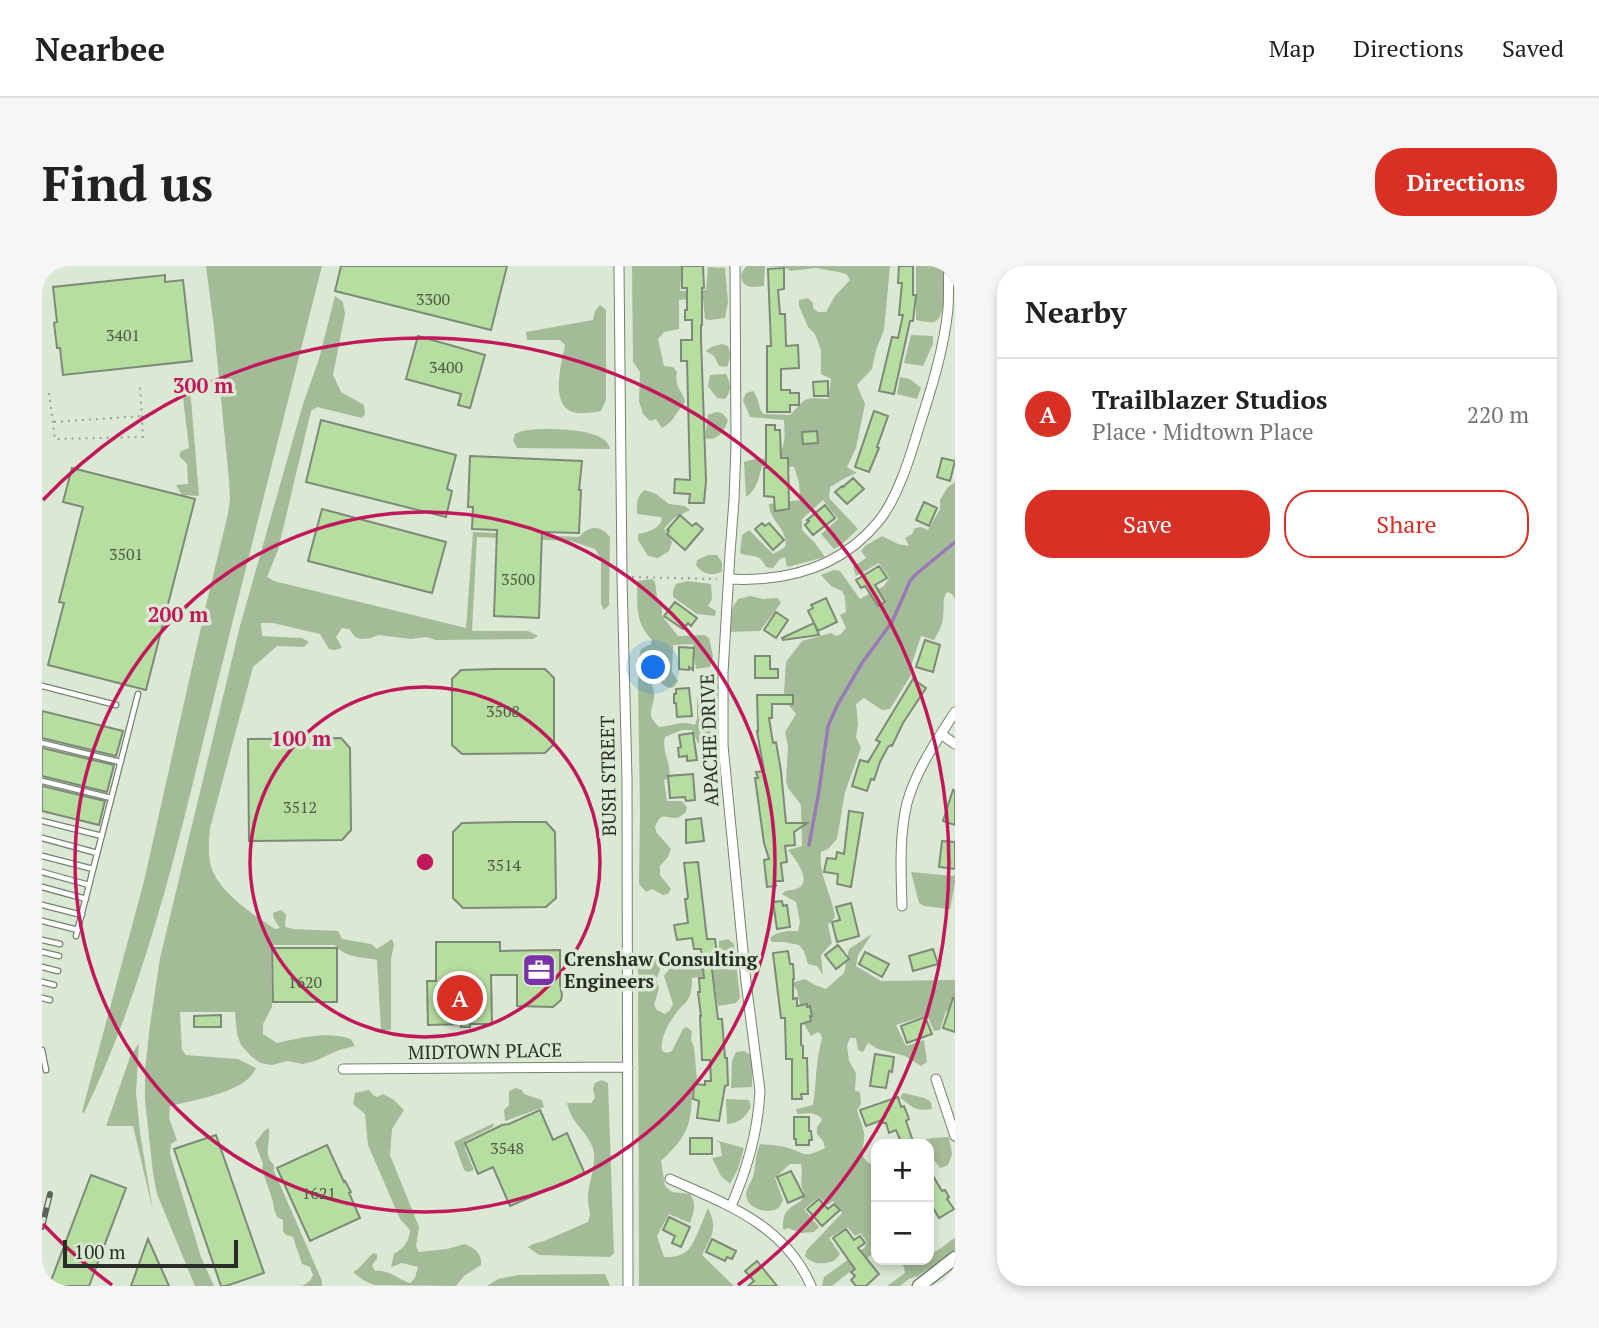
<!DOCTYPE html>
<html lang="en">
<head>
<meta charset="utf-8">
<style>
	body { margin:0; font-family:"PT Serif",serif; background:#f6f6f6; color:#222 }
	.controls { position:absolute; right:21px; bottom:21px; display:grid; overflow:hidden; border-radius:14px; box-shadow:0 4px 10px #0003 }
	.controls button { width:63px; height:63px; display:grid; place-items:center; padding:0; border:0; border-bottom:2px solid #e0e0e0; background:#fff; color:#222; font:35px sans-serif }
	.scale { position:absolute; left:21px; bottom:18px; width:175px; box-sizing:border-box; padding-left:7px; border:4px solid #282d25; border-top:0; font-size:19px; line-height:24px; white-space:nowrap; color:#282d25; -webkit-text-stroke:5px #dbe9d4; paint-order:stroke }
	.you { position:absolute; left:612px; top:402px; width:24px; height:24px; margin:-18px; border:5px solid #fff; border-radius:50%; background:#1a73e8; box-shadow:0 0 0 10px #1a73e833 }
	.badge { display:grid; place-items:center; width:46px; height:46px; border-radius:50%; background:#d93025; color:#fff; font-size:23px; font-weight:700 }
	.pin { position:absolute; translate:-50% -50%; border:4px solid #fff; box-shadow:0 2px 7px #0006 }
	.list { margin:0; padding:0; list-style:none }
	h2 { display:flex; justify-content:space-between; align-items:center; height:91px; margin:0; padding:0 28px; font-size:30px }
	h2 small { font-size:23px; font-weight:400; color:#767676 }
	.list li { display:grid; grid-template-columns:46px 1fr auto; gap:21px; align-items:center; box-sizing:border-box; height:112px; padding:0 28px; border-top:2px solid #e0e0e0 }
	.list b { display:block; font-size:26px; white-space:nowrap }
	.list p { margin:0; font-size:23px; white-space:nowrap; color:#767676 }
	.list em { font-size:23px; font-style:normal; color:#767676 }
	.actions { display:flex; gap:14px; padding:21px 28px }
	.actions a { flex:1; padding:16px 0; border:2px solid #d93025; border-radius:28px; text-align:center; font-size:24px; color:#d93025 }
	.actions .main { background:#d93025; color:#fff }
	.map { position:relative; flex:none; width:913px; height:1020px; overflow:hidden; border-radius:28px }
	header { display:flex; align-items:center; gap:42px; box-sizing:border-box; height:98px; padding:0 35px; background:#fff; border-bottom:2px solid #e0e0e0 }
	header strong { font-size:33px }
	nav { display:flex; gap:38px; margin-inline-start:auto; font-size:24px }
	.intro { display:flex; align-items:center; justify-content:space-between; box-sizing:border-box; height:168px; padding:0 42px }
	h1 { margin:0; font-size:49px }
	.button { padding:18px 32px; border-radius:28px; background:#d93025; color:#fff; font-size:24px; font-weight:700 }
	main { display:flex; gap:42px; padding:0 42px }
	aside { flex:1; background:#fff; border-radius:28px; box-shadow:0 4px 10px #0003 }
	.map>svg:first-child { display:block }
	.green { fill:#a4bb97 }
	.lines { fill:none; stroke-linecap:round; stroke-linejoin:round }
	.stream { stroke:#997ab4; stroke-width:3.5 }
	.building { fill:#b7dea1; stroke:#7d8a77; stroke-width:2 }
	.lane-casing { stroke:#76826f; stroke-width:7 }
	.street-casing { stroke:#76826f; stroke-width:11 }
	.secondary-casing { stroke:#76826f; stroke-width:15 }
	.path { stroke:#97a292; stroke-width:2; stroke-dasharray:2 5; stroke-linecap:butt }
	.lane { stroke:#fff; stroke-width:4.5 }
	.street { stroke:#fff; stroke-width:9 }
	.secondary { stroke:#fff; stroke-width:12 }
	.rail-casing { stroke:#5c6358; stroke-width:6 }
	.rail { stroke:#dbe9d4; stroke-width:3.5; stroke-dasharray:10; stroke-linecap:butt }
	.ring { fill:none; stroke:#c2185b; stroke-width:3.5 }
	.labels { text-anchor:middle; stroke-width:7; stroke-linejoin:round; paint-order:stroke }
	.number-label { font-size:16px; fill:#4c5944 }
	.street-label { font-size:19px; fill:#282d25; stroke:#dbe9d4 }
	.poi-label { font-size:19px; font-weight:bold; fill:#282d25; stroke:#dbe9d4; text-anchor:start }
	.centre { fill:#c2185b; stroke:#dbe9d4; stroke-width:3.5 }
	.ring-label { font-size:21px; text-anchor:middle; font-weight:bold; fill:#c2185b; stroke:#dbe9d4; stroke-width:7; stroke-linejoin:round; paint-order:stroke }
</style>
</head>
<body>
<header>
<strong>Nearbee</strong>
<nav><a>Map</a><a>Directions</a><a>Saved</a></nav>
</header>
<div class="intro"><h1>Find us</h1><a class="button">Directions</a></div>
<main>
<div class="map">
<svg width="913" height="1020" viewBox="0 0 913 1020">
	<rect width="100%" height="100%" fill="#dbe9d4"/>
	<!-- green -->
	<path class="green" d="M 164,0 L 280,0 C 244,142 208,285 173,427 C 138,569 106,715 42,847 L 40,846 L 102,615 L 164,339 L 186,248 L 188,233 L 187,214 L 172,62 Z
		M 590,0 L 640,0 L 638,25 L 664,24 L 666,1 L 683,2 L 686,36 L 683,52 L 668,54 L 663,53 L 661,32 L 637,34 L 637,63 L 622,66 L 616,73 L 622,100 L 631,101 L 635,106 C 632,123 641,124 643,136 C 635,145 631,157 620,162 L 614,153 L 608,155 L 601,148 L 597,135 L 598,106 L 591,96 Z
		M 705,0 L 848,0 L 842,64 L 834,84 L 830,103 L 815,119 L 823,138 L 814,182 L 805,201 L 815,207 L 805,211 L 788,221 L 787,232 L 816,263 L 799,279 L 792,283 L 779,268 L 796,253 L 781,234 L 760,253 L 760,264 L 773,277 L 783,291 L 745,301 L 743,291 L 738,293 L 731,302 L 724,301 C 716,285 710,293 698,287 L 700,269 L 707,264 L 731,288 L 743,281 C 747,263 727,255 727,238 L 758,234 L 757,216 L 752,201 L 720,200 C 717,212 714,225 704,231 L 702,196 C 710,193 718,193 726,192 C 745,189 743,170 742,154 L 708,151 L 701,134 L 704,127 L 711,125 C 717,132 716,141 721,148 L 748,149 C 765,131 761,131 786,133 L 789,113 L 779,108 L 779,84 L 773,68 L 766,61 L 757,40 L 757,34 L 766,32 L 771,37 L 771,42 L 776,46 L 784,46 L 793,30 L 808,14 L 804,8 L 796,6 L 774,2 L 749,5 L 742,1 L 723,0 L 722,20 C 717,20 709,22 705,20 C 696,14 699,5 705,0 Z
		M 874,0 L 901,0 C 901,12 906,52 892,56 C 888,57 879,55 874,54 Z
		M 293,30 L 301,36 L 303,48 L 291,109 L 299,126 L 322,139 L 323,148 L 320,152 L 275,141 L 269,145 L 236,284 L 225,311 L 232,315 L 424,362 L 431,266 L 537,271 C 547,259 559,259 568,271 L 567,339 L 562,344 L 559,338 L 559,292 L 553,283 L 529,275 L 435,271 L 430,365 L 486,365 L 496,370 L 491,373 L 394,374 L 384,371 L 369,373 L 336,369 L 329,372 L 319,373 L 313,371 L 307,363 L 300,362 L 294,371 L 300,382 L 293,384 L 287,383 L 278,368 L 231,357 L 219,357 L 220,370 L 260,372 L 267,376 L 262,381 L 235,380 L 211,401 L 168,562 C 167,577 165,592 171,606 C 182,630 212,649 233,663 L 238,662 L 232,653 L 231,647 L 239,644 L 244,648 L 243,661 L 251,663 L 296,665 L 300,673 L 329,678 L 335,683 L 350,673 L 352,679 L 349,693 L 349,764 L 339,764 L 335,694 C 316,690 307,693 292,679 L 229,679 L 230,741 L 221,758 L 221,768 L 235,777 C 260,772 284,765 309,773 L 313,780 L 297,784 L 273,795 L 261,798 L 245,795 L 230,799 L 218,797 L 209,790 L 199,779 L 195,768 L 193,746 L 138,746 L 140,784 L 144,789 L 196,793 L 214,802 C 205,826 152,834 128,840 L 127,852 L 135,874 L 129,878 L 128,888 L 159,991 L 172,1020 L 153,1020 L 115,928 L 111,907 L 103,834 L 103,803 L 108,759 L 118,692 L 198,360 L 261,138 L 277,93 Z
		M 558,39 L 564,44 L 564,134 L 559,145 C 550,146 540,149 531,146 C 507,139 520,96 523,79 L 518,74 L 485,74 L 484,66 L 551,54 L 553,45 Z
		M 869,69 L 891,70 L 891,78 L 881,100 L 862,97 Z
		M 680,78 L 686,80 C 689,87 688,94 685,101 L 677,100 L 672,90 L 664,85 L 669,81 Z
		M 684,108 C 689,118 690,124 683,133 L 675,132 L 666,120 L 668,109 Z
		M 147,109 L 157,230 L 140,229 L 134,219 L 146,218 L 145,198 L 137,190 L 139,185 L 147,182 C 145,159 140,136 141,114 Z
		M 858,111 L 868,113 L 879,122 L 875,133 L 855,128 Z
		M 674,146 L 680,147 L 686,154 C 683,165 675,176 663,172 L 666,149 Z
		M 496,163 C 513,163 565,162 568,183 L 475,182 L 471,174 L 473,168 L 480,165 Z
		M 913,216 L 913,333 L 910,328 L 905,326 C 899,337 903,339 901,350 C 901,359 896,367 892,374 L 879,370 L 868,403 L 869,409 L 848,443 L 840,444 L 822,432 L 814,438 L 816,459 L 814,471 L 819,482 L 803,526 L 795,573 L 786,583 L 779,586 C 776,608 790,629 793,651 L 786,659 L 790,677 L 779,689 L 781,709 L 775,700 L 766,698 L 762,685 L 757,679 L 742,676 L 730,676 L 728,672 C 735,665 746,665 756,665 L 758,656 L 754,636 L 740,628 L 743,625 C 747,624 756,624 759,620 C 768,611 752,591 746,584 L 760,580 C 760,566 759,553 759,539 L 746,522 L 744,515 L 746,480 L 743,466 L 754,448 L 744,436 L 742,426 L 744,396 L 760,375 L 789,367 L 794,370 L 799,368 L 804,362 L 798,349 L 804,346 L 803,331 L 800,325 L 789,320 L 779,309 L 792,304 L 798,305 L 818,333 L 842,320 L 847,312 L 837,297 L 814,310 L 811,301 L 824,292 L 819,285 L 823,280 L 840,270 L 856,278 L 867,280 L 863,272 L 870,268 L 873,262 L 879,261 L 886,264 L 898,243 L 898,234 L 906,221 Z
		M 603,224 L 614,228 L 627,238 L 643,240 L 648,244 L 632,252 L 622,263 L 630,276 L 627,285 L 616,292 L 606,290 L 596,274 L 596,268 C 606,266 615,264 620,254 L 619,251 L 595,248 C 595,238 594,230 603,224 Z
		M 666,289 L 675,289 L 680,296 L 680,305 C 671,311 660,308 654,299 L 655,294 Z
		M 610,313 L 613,316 L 615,331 L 620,342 L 620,350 L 636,370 L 662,369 L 667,372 L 671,390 L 668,401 L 654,403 L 651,378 L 631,379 L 630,406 L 636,415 L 632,421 L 627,422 L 620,418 L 614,411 L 609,415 C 611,421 613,427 612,433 C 609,447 605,449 617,461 C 633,460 637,454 653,459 L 655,453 L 655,431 L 661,429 L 668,430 L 671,436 L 668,471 L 662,476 L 656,477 L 650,464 L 640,464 L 623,471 C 619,485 630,498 627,512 L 622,514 L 625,535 L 640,535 L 645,541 L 644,546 C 641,548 638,551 635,552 C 623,553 620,544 613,561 L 615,567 L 629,583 L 626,591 L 618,600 L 618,609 L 629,623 L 626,628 L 621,629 L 610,623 L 604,626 L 597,618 L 598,546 L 596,416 C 598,404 595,394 599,383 L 609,378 L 610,374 C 592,355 596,339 595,315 Z
		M 646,315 L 669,318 L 670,333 L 666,340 L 674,345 L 673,350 L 655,348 L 631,331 L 631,325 L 634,318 Z
		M 708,330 L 721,333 L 736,332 L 739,337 L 718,365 L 685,366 C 687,353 689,343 696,333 Z
		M 869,606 L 911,610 L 913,608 L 913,617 L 908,643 L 882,640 L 877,637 Z
		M 830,668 L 816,689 L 814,700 L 839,715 L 913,714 L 913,747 L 904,745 L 898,764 L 892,765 L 885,749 L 854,759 L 864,780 L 882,774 L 885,796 L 879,800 L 863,790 L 836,783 L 826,777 L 821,786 L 816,784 L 814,772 L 808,772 L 805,779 L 807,795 L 814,807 L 813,825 L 818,826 L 819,838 L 815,844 C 817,851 820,859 822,866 C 824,882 812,891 834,901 L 834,992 L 829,989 L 790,1020 L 780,1020 L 782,1011 L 822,982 L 825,977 L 819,967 L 813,970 L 805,961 L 787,972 L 798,988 L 793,994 C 784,999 770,999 763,990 L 764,985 L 800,947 L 791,935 L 786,939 L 777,931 L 762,943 L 777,961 L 772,966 L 759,967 L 746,962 L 742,964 L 741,962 C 740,947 746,942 759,935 L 762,926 C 756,914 762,910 759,898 L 748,898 L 733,912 L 741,934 C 739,938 738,941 735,943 C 726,948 708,943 705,933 C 702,925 708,919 711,911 C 714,900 713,889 718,878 C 727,879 735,879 743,881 C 764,886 759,894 783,882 L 781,875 L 775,868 L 775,861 L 780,854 L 777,850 L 769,847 L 756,848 L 754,845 L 755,843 L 771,839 C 775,815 773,796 780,773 L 779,768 L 776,766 L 769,770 L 762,758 L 755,724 L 749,717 L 763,713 L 773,719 L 784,723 L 802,707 L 807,683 Z
		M 686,673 L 692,678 L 698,732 L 694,737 L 676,740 L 671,709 L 650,712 C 650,720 650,728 645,735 C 643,738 640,740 637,743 C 628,755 618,770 620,785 L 625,787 L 630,785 L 641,763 L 644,761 L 650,765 L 649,774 L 652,781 L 655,814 L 650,820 C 650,857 647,869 619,895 L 623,920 L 630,926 L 648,928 C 655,939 652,945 648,957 L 627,948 L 615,970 L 622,991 C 630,991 638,991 645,985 C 653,978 661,953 666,942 C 676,962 670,970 660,989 L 692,1020 L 597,1020 L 596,695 L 613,692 L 618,694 L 620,699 L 614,714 L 617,722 L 612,739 L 615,744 L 623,748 L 628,744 L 631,738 L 622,710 C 625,706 626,704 630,701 C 637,698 667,699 677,699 L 677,675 Z
		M 97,777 L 94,826 L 98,867 L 111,945 L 91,860 L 64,860 L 88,791 Z
		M 702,785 L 710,790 L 710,821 L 689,822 L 690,795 L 694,786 Z
		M 560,814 L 566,817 L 572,987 L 568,991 L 497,989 L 486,981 L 491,978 L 502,975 L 546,956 C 550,947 546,943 546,934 C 545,918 557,895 550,880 C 543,863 529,857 525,837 L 549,837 L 553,832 L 551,823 L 553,817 Z
		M 474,822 L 480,824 L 482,828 L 500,834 L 502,841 L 463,855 L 462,844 L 467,839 L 467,825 Z
		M 327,824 L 331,829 L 335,831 L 341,828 L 352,834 L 362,844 L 350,863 L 348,889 L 377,961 L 374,980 L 377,986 L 405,983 L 423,978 C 433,983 440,987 439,999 L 422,1010 L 414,1020 L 332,1019 L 321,1014 L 311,1006 L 316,1003 L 331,987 L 335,988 L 335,993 L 330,999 L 333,1005 C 347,1003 355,1013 368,1017 L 373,1012 L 376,1001 L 360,997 L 349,1001 L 352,988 C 362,982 367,976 368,964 L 358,953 L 326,879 L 323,848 L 311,838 L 313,827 Z
		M 861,827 L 883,832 L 889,836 L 890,843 C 872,846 872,841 858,832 Z
		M 684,833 L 707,834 L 709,841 C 703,852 697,857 685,858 Z
		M 452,857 L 451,861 L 423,875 L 423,883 L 432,904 L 426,906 L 422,904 L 412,876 Z
		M 227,862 C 229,876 220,888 232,899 L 232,905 L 280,1015 L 280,1020 L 260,1020 L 268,1015 L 271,1009 L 268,1001 L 260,998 L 251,971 L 244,969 L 241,965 L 241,954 L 235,951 L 232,943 L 231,936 L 220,903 L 221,898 L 213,877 L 222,865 Z
		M 907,871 L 910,888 L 906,899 L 898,902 L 888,889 L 887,878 L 884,878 L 883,874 L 890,872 Z
		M 673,874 L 702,882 L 696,903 L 688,918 L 679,910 L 670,892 L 680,890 L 678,877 Z
		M 913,972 L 913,984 L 876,1010 L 867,1013 L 858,1020 L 845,1020 L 863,1007 L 862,1001 L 855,994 L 850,997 L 838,994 L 887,994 L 887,985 L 889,987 C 898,985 905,976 913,972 Z
		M 563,1008 L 568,1020 L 445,1020 L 456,1013 L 476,1009 Z"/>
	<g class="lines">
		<!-- stream -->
		<path class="stream" d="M 767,579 L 777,525 L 786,460 L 796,438 L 820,397 L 850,356 L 868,315 L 873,309 L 913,276"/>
	</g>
	<!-- building -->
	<path class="building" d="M 299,0 L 465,0 L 449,64 L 293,25 Z
		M 640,0 L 661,0 L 662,22 L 660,22 L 660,59 L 659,59 L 659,73 L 664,215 L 662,237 L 647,237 L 648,228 L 632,227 L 633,213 L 648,214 L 645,95 L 639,95 L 639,74 L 650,74 L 650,54 L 643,54 L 643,44 L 645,44 L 645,22 L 640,22 Z
		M 857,0 L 871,0 L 871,29 L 874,29 L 871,55 L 868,55 L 852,128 L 837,125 L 850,71 L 856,72 L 861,49 L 857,49 L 860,17 L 856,17 Z
		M 742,2 L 742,23 L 736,24 L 738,48 L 743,48 L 744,80 L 756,79 L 757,102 L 739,103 L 739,124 L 748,124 L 748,127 L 757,127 L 757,139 L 748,139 L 748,146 L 725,146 L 725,80 L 729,80 L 726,3 Z
		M 123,9 L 123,16 L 141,14 L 150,95 L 21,109 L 18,82 L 15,82 L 12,57 L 15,56 L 11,21 Z
		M 376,70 L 443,89 L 428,142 L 416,139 L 419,128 L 364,113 Z
		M 786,115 L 786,130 L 772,130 L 771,116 Z
		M 832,145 L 846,150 L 835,181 L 837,182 L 827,206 L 813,201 Z
		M 279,154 L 414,189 L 405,223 L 410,225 L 404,251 L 264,216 Z
		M 724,159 L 733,159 L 733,164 L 738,164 L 739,192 L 746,192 L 747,243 L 733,245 L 732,231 L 722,230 L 722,202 L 724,202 Z
		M 775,165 L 776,177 L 761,178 L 760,166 Z
		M 428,190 L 540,195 L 537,224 L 539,224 L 537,267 L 500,266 L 497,352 L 452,350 L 455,264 L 430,263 L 431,241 L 426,241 Z
		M 900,192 L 913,195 L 908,215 L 895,211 Z
		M 30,202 L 153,233 L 104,424 L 6,399 L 22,337 L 17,336 L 41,241 L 21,236 Z
		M 811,212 L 822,223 L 805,238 L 793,226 L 800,220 L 801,221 Z
		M 882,236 L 895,242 L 887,260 L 874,254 Z
		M 783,239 L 793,252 L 771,269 L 763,259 L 767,255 L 765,254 Z
		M 280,243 L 404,276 L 390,327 L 266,295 Z
		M 638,249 L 650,260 L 654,257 L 661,263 L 643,284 L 625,268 L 627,265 L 625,264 Z
		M 720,257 L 723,260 L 727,257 L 742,274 L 731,284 L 713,263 Z
		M 837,300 L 845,312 L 833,319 L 843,336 L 836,340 L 823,320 L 819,322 L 814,314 Z
		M 784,332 L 795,356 L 776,365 L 766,345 L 771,342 L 769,339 Z
		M 633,336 L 655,352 L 649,360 L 646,357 L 641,363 L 622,350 Z
		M 734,346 L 746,354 L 734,372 L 722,364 Z
		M 772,357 L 777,369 L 741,374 L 740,372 Z
		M 883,374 L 898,379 L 891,406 L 874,401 Z
		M 637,381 L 652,382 L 651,404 L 647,401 L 647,404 L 637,403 Z
		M 713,390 L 728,390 L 728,403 L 736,403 L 736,412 L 713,412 Z
		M 452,403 L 503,403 L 512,412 L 512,478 L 503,487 L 420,488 L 410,479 L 410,413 L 419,404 Z
		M 871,413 L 884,422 L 861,457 L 850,480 L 849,479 L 846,481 L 838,496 L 832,514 L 829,513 L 825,525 L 810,520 L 818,494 L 826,496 L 838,476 L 834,474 Z
		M 647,422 L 650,450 L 635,451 L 634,437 L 632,437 L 632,428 L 634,428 L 634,423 Z
		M 715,429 L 751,429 L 751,438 L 730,438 L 730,452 L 727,452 L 731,477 L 734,476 L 739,505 L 744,557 L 765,557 L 752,566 L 753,579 L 743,580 L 745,596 L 739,597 L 741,615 L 733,615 L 734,620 L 725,621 L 722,594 L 727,593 L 722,577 L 713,512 L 716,512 L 714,506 L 722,505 L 715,465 L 716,465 Z
		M 0,445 L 81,465 L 74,490 L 0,472 Z
		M 651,467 L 655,494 L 645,495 L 645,490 L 637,491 L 636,482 L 639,481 L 637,469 Z
		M 299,472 L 308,482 L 309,564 L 300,574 L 207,575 L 206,473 Z
		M 0,482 L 72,499 L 65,526 L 0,510 Z
		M 651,508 L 653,534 L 644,535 L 643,531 L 628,532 L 626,510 Z
		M 0,520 L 63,535 L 57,559 L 0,545 Z
		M 911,524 L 913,525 L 913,559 L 901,555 Z
		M 807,545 L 821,547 L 809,621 L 795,618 L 796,608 L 782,606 L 785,592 L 794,593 L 795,586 L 802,588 Z
		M 659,552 L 662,575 L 644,577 L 644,554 Z
		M 471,556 L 504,556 L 513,566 L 514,632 L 504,641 L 421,642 L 411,632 L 411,566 L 420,557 Z
		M 900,575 L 913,576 L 913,603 L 897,601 Z
		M 656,596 L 665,673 L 673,673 L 676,695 L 669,695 L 676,753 L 680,753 L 683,792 L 685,792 L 686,819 L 683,820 L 677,855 L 655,852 L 657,835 L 651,833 L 652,818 L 663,819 L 663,815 L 669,815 L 668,794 L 660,794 L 658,750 L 659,750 L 656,726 L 658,726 L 657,712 L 662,712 L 659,683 L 652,683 L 650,672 L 635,674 L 632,659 L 646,657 L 643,633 L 645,633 L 646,631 L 642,597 Z
		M 740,635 L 741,640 L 745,639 L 748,661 L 735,663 L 731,636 Z
		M 809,637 L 817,670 L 795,676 L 790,656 L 798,654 L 794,641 Z
		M 394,676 L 458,676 L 458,685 L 518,684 L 518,718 L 520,729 L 519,734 L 511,741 L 475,740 L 475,709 L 449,709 L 450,758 L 428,758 L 428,761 L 419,761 L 419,758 L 386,759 L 385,715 L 394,715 Z
		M 796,679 L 807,693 L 794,703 L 783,689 Z
		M 230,682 L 295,682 L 295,736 L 231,736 Z
		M 891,683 L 896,698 L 871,705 L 867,690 Z
		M 746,685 L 748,698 L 751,698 L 752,713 L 751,713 L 751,733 L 755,732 L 755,740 L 765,738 L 765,741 L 768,740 L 770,750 L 768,750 L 769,755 L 759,758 L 759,779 L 761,780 L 761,792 L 765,792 L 766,828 L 759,828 L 760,833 L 750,833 L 750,793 L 744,793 L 743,752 L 739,752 L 731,687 Z
		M 823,686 L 847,698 L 840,711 L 817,698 Z
		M 911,732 L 913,733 L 913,766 L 901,762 Z
		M 179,749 L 179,761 L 152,761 L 152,750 Z
		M 883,751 L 890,768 L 865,777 L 859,760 Z
		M 833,788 L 852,791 L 850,806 L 847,805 L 844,822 L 828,820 Z
		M 856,831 L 859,841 L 862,840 L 867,853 L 864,855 L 872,878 L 860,878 L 854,864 L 847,867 L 844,857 L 841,857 L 840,854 L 824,860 L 818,844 Z
		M 498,844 L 511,874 L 525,867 L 543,908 L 468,940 L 451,901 L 436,908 L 423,877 L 460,859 L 467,858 Z
		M 752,851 L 767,851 L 767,865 L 769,865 L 770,874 L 767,874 L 767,879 L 754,879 L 754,873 L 752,873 Z
		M 174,869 L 222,1007 L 184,1020 L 179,1020 L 132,883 Z
		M 648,872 L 670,872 L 670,888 L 648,888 Z
		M 285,879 L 302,916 L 303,915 L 309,926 L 307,927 L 318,952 L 268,975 L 235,902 Z
		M 887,903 L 900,925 L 903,924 L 907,931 L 905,933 L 912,943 L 897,952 L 887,935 Z
		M 749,905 L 762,930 L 746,937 L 735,911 Z
		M 49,909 L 84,922 L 47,1020 L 7,1020 Z
		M 777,933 L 786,943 L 792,938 L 798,944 L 780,960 L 765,943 Z
		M 627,951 L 648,961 L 639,981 L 630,977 L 633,970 L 621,964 Z
		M 804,963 L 812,974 L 818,970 L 823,977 L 816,982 L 837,1008 L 824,1020 L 814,1020 L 809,1014 L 813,1010 L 809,1006 L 813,1003 L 791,972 Z
		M 106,973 L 127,1020 L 89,1020 Z
		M 670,973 L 694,985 L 690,993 L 685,991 L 683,995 L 664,986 Z
		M 715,995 L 735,1020 L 706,1020 L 712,1015 L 703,1005 Z"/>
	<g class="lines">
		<!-- lane casing -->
		<g class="lane-casing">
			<path id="lane" d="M 0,420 L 74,439
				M 0,477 L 78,496
				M 0,515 L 69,532
				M 0,555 L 60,570
				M 0,572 L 55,587
				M 0,590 L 51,603
				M 0,606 L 47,619
				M 0,621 L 44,633
				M 0,639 L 40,649
				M 0,655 L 36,664
				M 34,670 L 96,428
				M 0,674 L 18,678
				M 0,686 L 17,690
				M 0,701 L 16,705
				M 0,716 L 12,719
				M 0,732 L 8,734
				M 0,784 L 4,804"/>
		</g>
		<!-- street casing -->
		<g class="street-casing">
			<path id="street" d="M 577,0 L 580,312 L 585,513 L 586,1020
				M 687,313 C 745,316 798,302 836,256 C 856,232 869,188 878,158 C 890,121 902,82 906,43 C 907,29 906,14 907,0
				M 899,468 L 913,478
				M 860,640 C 859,606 857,570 865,537 C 874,504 895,474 913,446
				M 301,803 L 586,801
				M 894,813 L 913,870
				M 628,913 C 684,938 743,959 769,1020
				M 689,940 C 705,904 716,865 718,825 L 704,716 L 681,479 L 681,407 L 688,287 L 692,234 L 694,180 L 693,0"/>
		</g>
		<!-- secondary casing -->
		<g class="secondary-casing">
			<path id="secondary" d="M 877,1020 L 913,992"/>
		</g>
		<!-- path -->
		<path class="path" d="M 7,127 L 13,173 L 101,171 L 98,118
			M 12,156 L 100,150
			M 590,311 L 675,313"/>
		<!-- lane -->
		<use href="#lane" class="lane"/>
		<!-- street -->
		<use href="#street" class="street"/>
		<!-- secondary -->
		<use href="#secondary" class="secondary"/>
		<!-- rail casing -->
		<g class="rail-casing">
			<path id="rail" d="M 0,961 L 8,928"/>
		</g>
		<!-- rail -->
		<use href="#rail" class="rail"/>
	</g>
	<!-- distance rings -->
	<g class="ring">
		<circle cx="383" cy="596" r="175"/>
		<circle cx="383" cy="596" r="350"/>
		<path d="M70 1019A526 526 0 0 1 1 958M1 234A526 526 0 1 1 696 1019"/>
	</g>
	<!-- icons -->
	<defs>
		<g id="office-square" transform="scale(1.75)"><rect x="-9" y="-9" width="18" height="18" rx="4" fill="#7833a7" stroke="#dbe9d4"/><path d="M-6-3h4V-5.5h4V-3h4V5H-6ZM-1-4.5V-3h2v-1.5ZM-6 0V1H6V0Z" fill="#fff"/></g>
	</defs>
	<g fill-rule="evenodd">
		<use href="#office-square" x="497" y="704"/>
	</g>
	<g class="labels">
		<!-- number labels -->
		<g class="number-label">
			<text x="391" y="39">3300</text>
			<text x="81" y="75">3401</text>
			<text x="404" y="107">3400</text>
			<text x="84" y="294">3501</text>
			<text x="476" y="319">3500</text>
			<text x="461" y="451">3508</text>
			<text x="258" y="547">3512</text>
			<text x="462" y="605">3514</text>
			<text x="263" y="722">1620</text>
			<text x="465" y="888">3548</text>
			<text x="277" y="933">1621</text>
		</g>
		<!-- street labels -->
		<g class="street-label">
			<text transform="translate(667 474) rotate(-92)" y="7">APACHE DRIVE</text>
			<text transform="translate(566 510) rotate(-91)" y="7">BUSH STREET</text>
			<text transform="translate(443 785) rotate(-1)" y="7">MIDTOWN PLACE</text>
		</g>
		<!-- poi labels -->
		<g class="poi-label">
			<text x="522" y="700">Crenshaw Consulting<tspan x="522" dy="22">Engineers</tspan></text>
		</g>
	</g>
	<circle cx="383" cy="596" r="10" class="centre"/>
	<g class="ring-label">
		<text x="161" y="127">300 m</text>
		<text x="136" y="356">200 m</text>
		<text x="259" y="480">100 m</text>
	</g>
</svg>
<div class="controls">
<button>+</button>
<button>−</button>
</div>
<div class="scale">100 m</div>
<div class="you"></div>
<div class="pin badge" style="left:418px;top:732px">A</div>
</div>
<aside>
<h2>Nearby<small></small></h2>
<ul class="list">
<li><span class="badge">A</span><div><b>Trailblazer Studios</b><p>Place · Midtown Place</p></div><em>220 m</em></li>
</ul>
<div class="actions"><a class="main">Save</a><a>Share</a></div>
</aside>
</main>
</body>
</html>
